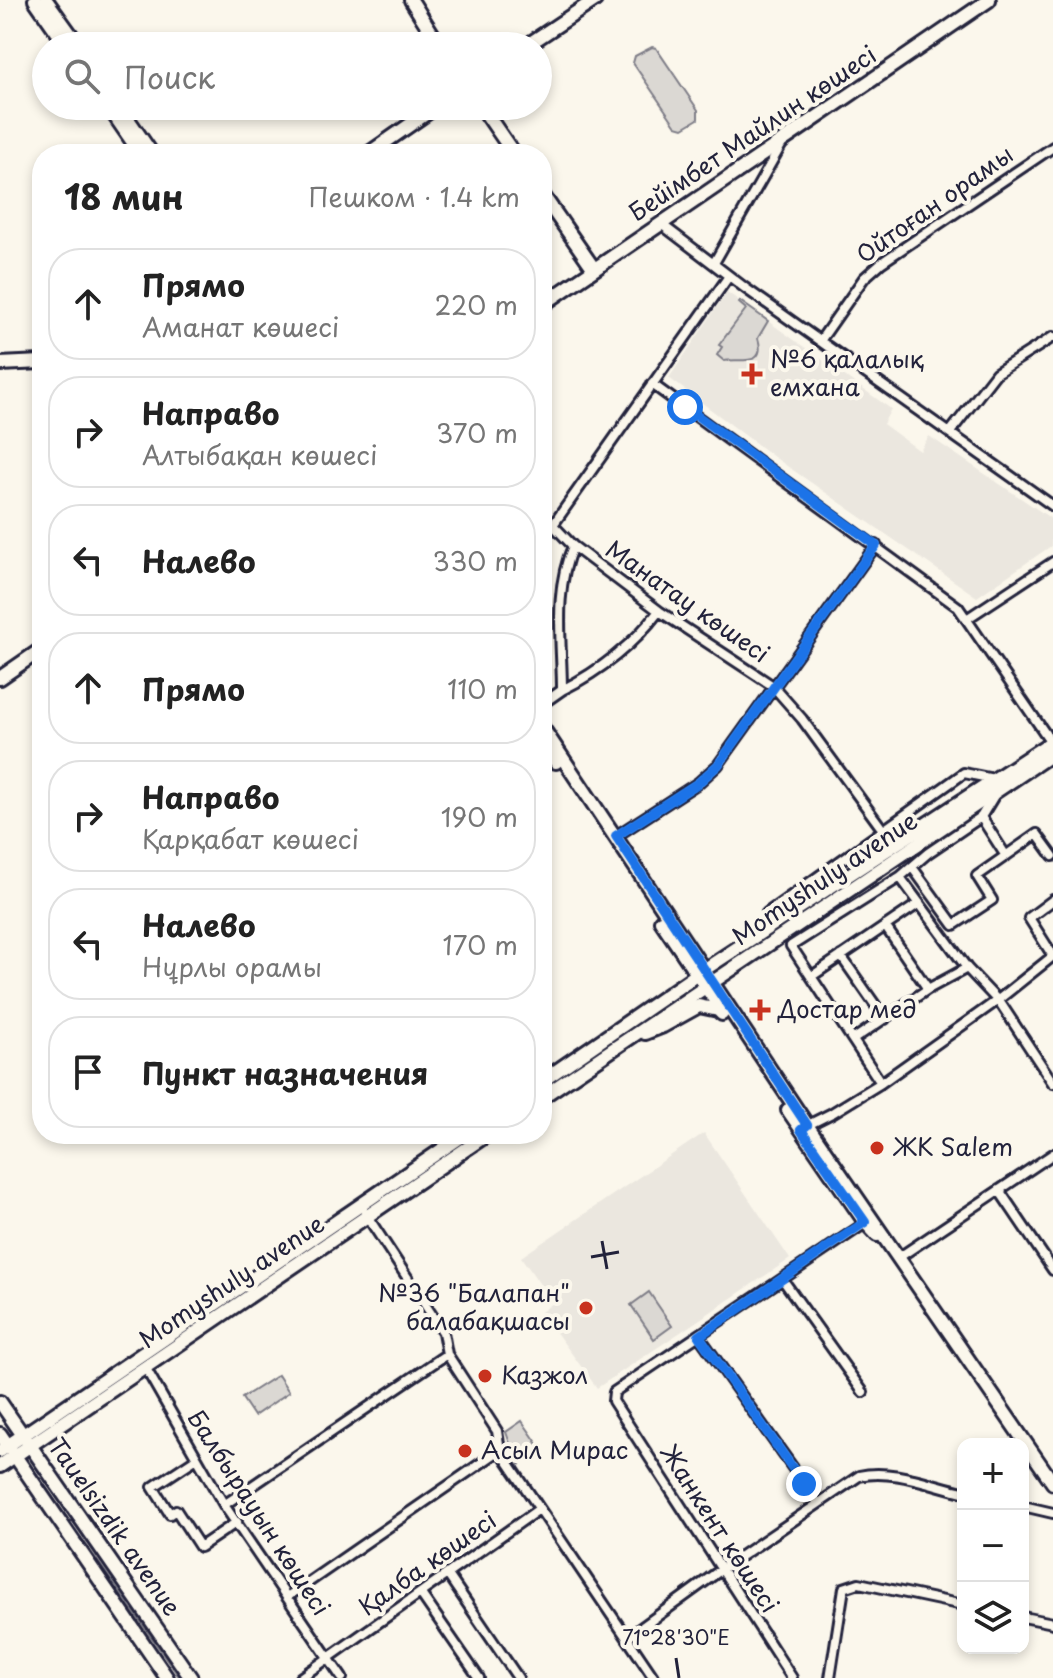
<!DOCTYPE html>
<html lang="ru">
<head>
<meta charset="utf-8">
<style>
	body { margin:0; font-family:"Playpen Sans",sans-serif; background:#f6f6f6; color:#222 }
	.controls { position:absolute; right:24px; bottom:24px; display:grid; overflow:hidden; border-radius:16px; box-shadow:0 4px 12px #0003 }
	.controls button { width:72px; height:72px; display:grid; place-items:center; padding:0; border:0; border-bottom:2px solid #e0e0e0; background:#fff; color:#222; font:40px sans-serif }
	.stop { position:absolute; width:24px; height:24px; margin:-18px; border:6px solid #1a73e8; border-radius:50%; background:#fff }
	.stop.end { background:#1a73e8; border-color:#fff; box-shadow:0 2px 8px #0008 }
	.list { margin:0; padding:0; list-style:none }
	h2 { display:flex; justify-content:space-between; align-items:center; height:104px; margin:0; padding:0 32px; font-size:34px }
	h2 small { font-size:26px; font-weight:400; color:#767676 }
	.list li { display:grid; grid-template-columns:52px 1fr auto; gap:24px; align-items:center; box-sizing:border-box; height:112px; margin:0 16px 16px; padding:0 16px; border:2px solid #e0e0e0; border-radius:32px }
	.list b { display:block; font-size:30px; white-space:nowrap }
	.list p { margin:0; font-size:26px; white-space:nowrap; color:#767676 }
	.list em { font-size:26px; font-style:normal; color:#767676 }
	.icon { flex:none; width:44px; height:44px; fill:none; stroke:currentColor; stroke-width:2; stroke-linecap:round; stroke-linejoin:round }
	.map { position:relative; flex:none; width:1053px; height:1678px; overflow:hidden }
	.search { position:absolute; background:#fff; box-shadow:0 4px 12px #0003; left:32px; top:32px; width:520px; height:88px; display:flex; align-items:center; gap:20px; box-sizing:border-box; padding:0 28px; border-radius:44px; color:#767676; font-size:30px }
	.panel { position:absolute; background:#fff; box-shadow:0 4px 12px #0003; left:32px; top:144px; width:520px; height:1000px; border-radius:32px }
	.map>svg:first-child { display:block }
	.built { fill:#ebe7df }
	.green { fill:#dbd8d3; stroke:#7e7d87; stroke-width:2 }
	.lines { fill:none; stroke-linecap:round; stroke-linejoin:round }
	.street-casing { stroke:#22223b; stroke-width:14 }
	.secondary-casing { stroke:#22223b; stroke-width:18 }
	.street { stroke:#fbf7ec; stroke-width:8 }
	.secondary { stroke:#fbf7ec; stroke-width:12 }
	.route { stroke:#1a73e8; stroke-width:10 }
	.ticks { fill:none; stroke:#22223b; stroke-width:3 }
	.poi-dot { fill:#c8321e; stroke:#fbf7ec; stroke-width:3 }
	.labels { text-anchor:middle; stroke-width:8; stroke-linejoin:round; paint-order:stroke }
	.street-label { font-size:24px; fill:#22223b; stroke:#fbf7ec }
	.poi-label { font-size:24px; fill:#22223b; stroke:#fbf7ec; text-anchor:start }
	.ticks-label { font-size:20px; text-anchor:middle; fill:#22223b; stroke:#fbf7ec; stroke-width:8; stroke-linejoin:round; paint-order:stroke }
</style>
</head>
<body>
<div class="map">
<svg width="1053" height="1678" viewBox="0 0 1053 1678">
	<rect width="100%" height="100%" fill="#fbf7ec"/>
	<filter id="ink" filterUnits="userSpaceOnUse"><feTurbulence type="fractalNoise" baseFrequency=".0125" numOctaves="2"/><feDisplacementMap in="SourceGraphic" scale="16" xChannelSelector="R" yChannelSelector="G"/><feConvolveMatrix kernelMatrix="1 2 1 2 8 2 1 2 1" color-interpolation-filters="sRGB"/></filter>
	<g filter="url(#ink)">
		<!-- built -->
		<path class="built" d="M 727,292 L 891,409 L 883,424 L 920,451 L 929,436 L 1053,520 L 1051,546 L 977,597 L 774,457 L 669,378 Z
			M 704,1133 L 790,1259 L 597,1388 L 541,1312 L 553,1303 L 521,1257 Z"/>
		<!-- green -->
		<path class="green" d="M 652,47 L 656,48 L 698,110 L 698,119 L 683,128 L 676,126 L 633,63 L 635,56 Z
			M 740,301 L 768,321 L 758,338 C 767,368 740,358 724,361 L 717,355 L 722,347 L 719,345 L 746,309 L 739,303 Z
			M 649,1292 L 672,1326 L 654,1339 L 631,1305 Z
			M 278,1375 L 289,1392 L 254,1416 L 242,1398 Z
			M 522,1421 L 540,1447 L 526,1456 L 518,1467 L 506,1432 Z
			M 33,1469 L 180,1678 L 173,1678 L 29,1473 Z"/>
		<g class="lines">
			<!-- street casing -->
			<g class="street-casing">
				<path id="street" d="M 661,224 L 745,288 L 1053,506
					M 714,263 L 783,142
					M 820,341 L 864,278 L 881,263 L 1053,147
					M 652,384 L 958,607 L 1053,745
					M 951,431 L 996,373 L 1053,337
					M 553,525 L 573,546 L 659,611 L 773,686 L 802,719 L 883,830
					M 542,529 L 553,525 L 729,276
					M 968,618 L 1053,562
					M 562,690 C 600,671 633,645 659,611
					M 542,704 L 562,690 C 562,642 553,591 573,546
					M 981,817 L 1006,856
					M 616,836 L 698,783 L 718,765 L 876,545
					M 912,867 L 954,925 L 992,900 L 977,876 L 1037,834 L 1053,856
					M 900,877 L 967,968 L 1001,1004 L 1053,1083
					M 1053,900 L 1029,918 L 1053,956
					M 885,926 L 928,989
					M 766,928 L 767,913 L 964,773 L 994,779
					M 841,956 L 885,1019
					M 812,976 L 918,904
					M 854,1039 L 928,989 L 967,968
					M 881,1083 L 791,946 L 900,877 L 928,853 L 981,817 L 995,794
					M 804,1127 L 832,1113 L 881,1083 L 998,1000 L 1053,956
					M 999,1190 L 1053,1270
					M 365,1213 L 443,1332 L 447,1354 L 497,1431 L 500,1450 L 654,1678
					M 898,1258 L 1053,1154
					M 783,1280 L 863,1392
					M 699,1336 L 818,1503
					M 145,1367 L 224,1505 L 342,1678
					M 197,1458 L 153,1487 L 170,1514 L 176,1510 L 200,1547 L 237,1522
					M 224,1505 L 447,1354
					M 1023,1506 L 1053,1513
					M 448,1575 L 518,1678
					M 421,1594 L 479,1678
					M 287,1597 L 500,1450
					M 1023,1617 L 1053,1623
					M 627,1638 L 722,1569 L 859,1476 C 892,1468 931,1485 963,1492
					M 300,1678 L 539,1509
					M 792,1678 L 613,1401 L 614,1392 L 870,1220
					M 830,1678 L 844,1588 L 859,1583 L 963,1605"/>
			</g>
			<!-- secondary casing -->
			<g class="secondary-casing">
				<path id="secondary" d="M 35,0 L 67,46
					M 46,0 L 79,46
					M 411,0 L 440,46
					M 526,46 L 595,0
					M 108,106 L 141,154
					M 119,106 L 152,154
					M 481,106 L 514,154
					M 368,154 L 437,106
					M 542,194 L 594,269
					M 542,305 L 989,0
					M 0,364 L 42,362
					M 0,678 L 42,649
					M 542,727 L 807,1125 L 1053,1483
					M 542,742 L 556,762
					M 661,921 L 720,1008
					M 645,1033 L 663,1026 L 699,1006 L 718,1010 L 722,1014
					M 542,1081 L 696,975 L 1053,741
					M 542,1097 L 1053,753
					M 788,1110 L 865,1222 L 877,1235
					M 0,1402 L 191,1678
					M 0,1434 L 167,1678
					M 0,1451 L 465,1134
					M 0,1466 L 488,1134"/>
			</g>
			<!-- street -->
			<use href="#street" class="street"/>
			<!-- secondary -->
			<use href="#secondary" class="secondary"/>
		</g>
	</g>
	<g class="lines" filter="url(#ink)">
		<!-- route -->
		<path class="route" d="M 685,407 L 876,545 L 718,765 L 698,783 L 616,836 L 807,1125 L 801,1130 L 865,1222 L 699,1336 L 804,1484"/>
	</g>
	<!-- ticks -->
	<path class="ticks" d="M 602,1241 L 607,1269M 591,1257 L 619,1252M 676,1658 L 679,1678"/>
	<!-- markers -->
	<g class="poi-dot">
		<path d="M748 362h8v8h8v8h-8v8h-8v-8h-8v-8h8z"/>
		<path d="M756 998h8v8h8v8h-8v8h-8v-8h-8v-8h8z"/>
		<circle cx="877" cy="1148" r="8"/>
		<circle cx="586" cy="1308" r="8"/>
		<circle cx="485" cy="1376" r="8"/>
		<circle cx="465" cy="1451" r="8"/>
	</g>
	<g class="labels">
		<!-- street labels -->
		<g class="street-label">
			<text transform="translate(753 134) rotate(-34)" y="8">Бейімбет Майлин көшесі</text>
			<text transform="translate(935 205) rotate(-35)" y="8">Ойтоған орамы</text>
			<text transform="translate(687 602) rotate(35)" y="8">Манатау көшесі</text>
			<text transform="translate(825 879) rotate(-34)" y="8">Momyshuly avenue</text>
			<text transform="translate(232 1282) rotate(-34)" y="8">Momyshuly avenue</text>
			<text transform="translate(258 1513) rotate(57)" y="8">Балбырауын көшесі</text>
			<text transform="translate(114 1527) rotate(55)" y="8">Tauelsizdik avenue</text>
			<text transform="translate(719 1529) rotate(57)" y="8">Жанкент көшесі</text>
			<text transform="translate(428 1564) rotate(-35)" y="8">Қалба көшесі</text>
		</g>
		<!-- poi labels -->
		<g class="poi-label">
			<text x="770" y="368">№6 қалалық<tspan x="770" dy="28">емхана</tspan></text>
			<text x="778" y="1018">Достар мед</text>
			<text x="893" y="1156">ЖК Salem</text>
			<text x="570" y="1302" text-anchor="end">№36 "Балапан"<tspan x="570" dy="28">балабақшасы</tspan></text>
			<text x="501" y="1384">Казжол</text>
			<text x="481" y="1459">Асыл Мирас</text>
		</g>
	</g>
	<g class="ticks-label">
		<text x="676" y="1645">71°28'30"E</text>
	</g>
</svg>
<div class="controls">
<button>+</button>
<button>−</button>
<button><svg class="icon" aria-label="layers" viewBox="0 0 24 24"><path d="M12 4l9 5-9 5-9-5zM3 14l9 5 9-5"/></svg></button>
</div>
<div class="stop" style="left:685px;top:407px"></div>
<div class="stop end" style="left:804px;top:1484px"></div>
<div class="search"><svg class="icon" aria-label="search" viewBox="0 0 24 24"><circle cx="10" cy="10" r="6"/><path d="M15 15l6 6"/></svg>Поиск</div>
<section class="panel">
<h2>18 мин<small>Пешком · 1.4 km</small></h2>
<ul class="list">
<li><svg class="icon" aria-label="ahead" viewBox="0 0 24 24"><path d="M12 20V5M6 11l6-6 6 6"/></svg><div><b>Прямо</b><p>Аманат көшесі</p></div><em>220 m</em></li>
<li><svg class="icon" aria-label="right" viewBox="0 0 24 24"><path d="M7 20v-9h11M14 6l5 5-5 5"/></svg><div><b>Направо</b><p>Алтыбақан көшесі</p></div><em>370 m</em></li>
<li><svg class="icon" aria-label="left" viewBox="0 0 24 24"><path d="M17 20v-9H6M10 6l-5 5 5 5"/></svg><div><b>Налево</b></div><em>330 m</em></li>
<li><svg class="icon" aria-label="ahead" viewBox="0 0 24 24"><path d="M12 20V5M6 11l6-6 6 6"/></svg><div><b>Прямо</b></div><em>110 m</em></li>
<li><svg class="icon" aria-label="right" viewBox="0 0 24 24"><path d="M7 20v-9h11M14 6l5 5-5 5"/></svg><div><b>Направо</b><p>Қарқабат көшесі</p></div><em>190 m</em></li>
<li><svg class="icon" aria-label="left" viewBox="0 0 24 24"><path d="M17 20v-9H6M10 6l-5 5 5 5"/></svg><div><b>Налево</b><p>Нұрлы орамы</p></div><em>170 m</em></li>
<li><svg class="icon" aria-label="arrive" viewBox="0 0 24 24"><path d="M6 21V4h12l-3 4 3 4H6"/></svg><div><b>Пункт назначения</b></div></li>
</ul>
</section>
</div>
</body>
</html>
